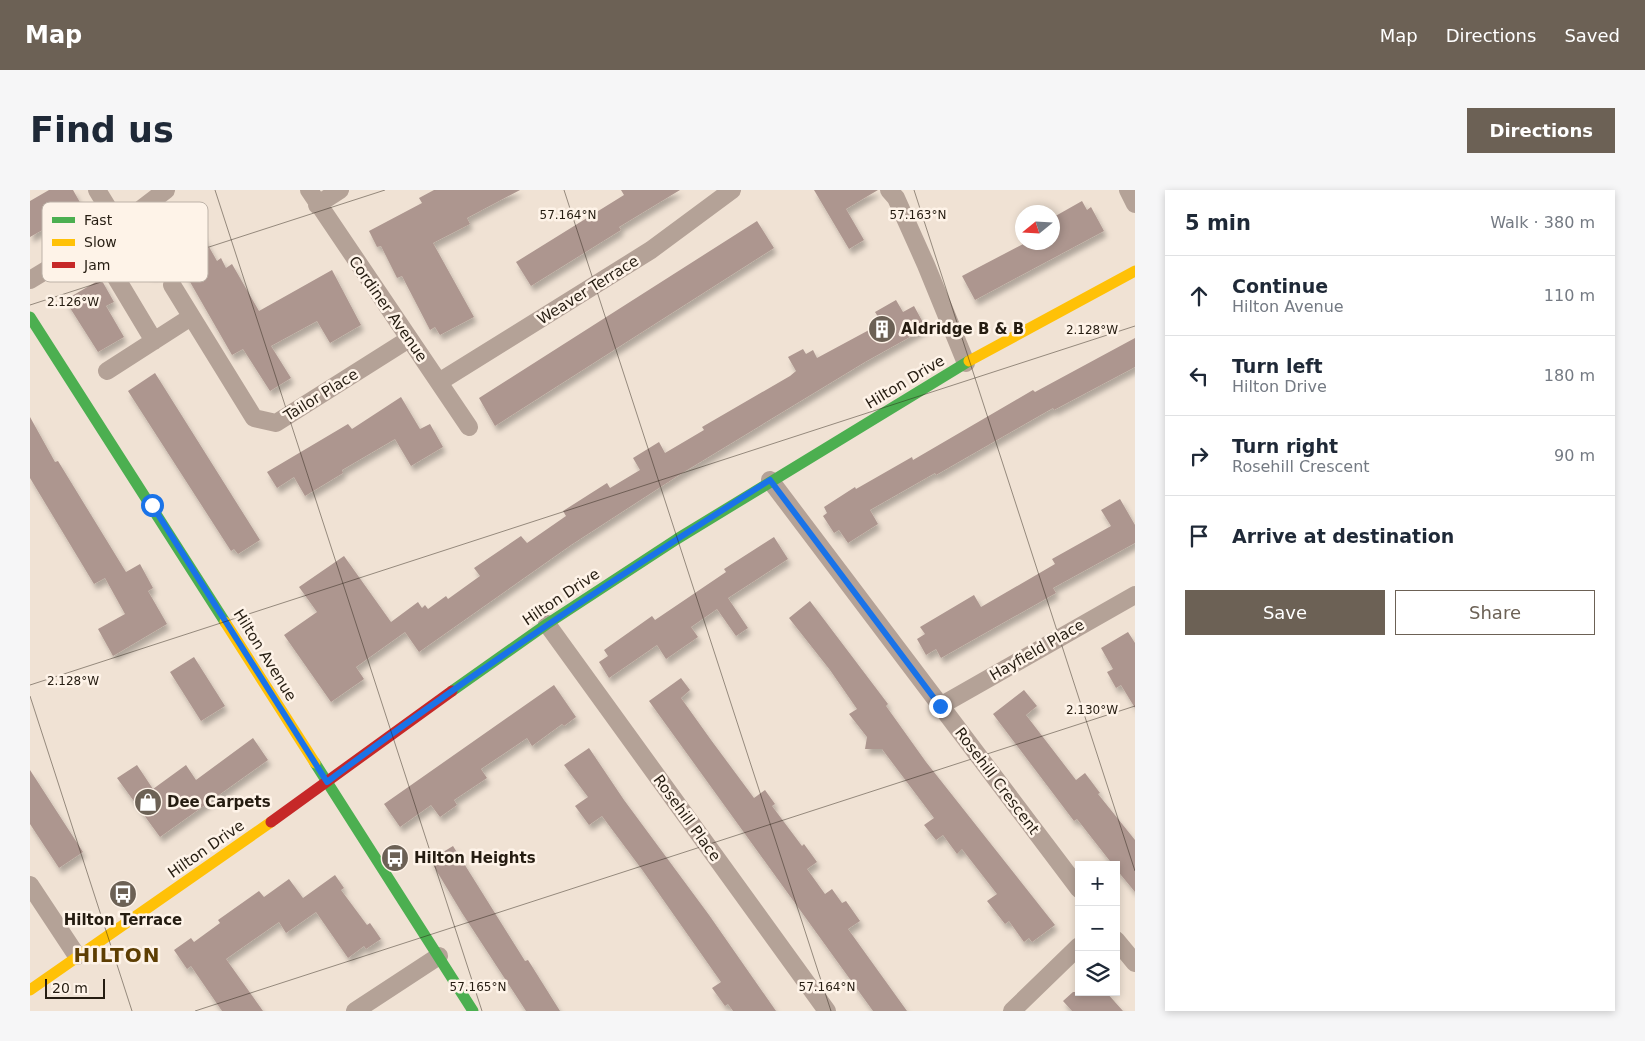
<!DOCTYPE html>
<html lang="en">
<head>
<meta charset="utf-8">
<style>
	body { margin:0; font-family:"DejaVu Sans",sans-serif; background:#f6f6f7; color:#1f2937 }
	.controls { position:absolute; right:15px; bottom:15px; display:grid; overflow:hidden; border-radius:0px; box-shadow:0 2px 8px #0003 }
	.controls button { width:45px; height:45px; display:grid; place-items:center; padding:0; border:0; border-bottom:1px solid #e0e1e3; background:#fff; color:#1f2937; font:25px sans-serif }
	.compass { position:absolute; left:985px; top:15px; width:45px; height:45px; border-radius:50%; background:#fff; box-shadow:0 2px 8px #0003; rotate:252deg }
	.scale { position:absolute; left:15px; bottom:12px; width:60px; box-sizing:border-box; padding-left:5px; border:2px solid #251c11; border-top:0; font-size:14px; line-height:18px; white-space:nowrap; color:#251c11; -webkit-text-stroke:4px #fef3e8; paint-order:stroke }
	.stop { position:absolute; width:15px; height:15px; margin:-11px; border:4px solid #1a73e8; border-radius:50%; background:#fff }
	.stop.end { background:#1a73e8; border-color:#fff; box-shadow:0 1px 5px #0008 }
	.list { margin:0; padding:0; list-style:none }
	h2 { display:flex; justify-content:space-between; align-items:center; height:65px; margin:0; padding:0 20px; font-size:21px }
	h2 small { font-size:16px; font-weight:400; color:#747a83 }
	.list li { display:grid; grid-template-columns:32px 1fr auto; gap:15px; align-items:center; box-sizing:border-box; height:80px; padding:0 20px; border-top:1px solid #e0e1e3 }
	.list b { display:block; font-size:19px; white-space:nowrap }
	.list p { margin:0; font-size:16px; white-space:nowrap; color:#747a83 }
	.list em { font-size:16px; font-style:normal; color:#747a83 }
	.actions { display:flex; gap:10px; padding:15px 20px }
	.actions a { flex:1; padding:11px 0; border:1px solid #6c6155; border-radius:0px; text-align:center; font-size:18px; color:#6c6155 }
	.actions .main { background:#6c6155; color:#fff }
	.icon { flex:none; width:28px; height:28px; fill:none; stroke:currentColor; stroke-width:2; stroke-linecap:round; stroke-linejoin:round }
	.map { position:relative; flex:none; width:1105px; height:821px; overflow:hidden; border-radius:0px }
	header { display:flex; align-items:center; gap:30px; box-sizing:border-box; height:70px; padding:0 25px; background:#6c6155; color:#fff }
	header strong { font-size:24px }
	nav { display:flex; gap:28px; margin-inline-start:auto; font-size:18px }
	.intro { display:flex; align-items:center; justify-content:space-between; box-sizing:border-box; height:120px; padding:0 30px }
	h1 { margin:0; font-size:35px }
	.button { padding:12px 22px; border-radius:0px; background:#6c6155; color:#fff; font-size:18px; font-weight:700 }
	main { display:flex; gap:30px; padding:0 30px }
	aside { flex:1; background:#fff; border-radius:0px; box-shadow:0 2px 8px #0003 }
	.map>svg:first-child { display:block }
	.building { fill:#ad968f; filter:url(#shadow) }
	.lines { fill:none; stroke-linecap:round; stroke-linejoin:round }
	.street { stroke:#b4a297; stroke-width:18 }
	.fast { stroke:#4caf50; stroke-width:11 }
	.slow { stroke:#ffc107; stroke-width:11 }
	.jam { stroke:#c62828; stroke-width:11 }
	.route { stroke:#1a73e8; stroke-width:6 }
	.ticks { fill:none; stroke:#251c11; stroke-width:1; stroke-opacity:0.45 }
	.labels { text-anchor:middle; stroke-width:5; stroke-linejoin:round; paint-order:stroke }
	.street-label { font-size:15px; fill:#251c11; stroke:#fef3e8 }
	.poi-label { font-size:15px; font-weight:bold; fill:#251c11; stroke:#fef3e8; text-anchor:start }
	.district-label { font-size:20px; font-weight:bold; letter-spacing:1px; fill:#5d3e03; stroke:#fef3e8 }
	.key { fill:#fef3e8; stroke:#bdb2a8; stroke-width:1 }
	.key-label { font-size:14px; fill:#251c11 }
	.ticks-label { font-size:12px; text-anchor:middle; fill:#251c11; stroke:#fef3e8; stroke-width:5; stroke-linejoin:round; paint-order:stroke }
</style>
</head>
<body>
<header>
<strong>Map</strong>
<nav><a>Map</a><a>Directions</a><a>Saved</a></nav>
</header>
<div class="intro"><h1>Find us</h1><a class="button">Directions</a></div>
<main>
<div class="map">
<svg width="1105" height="821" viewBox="0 0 1105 821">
	<defs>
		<filter id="shadow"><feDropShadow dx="3" dy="5.5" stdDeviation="2.5" flood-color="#0004"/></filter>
	</defs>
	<rect width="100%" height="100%" fill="#f0e2d4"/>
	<!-- building -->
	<path class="building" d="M 19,0 L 43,0 L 56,23 L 33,35 L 30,30 L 0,47 L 0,11 Z
		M 404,0 L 490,0 L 437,28 L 440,34 L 403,53 L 444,127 L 410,145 L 405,137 L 400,140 L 372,86 L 367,88 L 351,56 L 347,57 L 339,41 L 392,13 L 389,8 Z
		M 591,0 L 650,0 L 589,37 L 591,40 L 501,96 L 486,72 L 594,5 Z
		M 784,0 L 848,0 L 816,19 L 834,50 L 819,59 Z
		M 1052,11 L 1057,20 L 1061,17 L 1074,41 L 945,110 L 932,86 L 997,52 L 1022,52 L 1022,28 Z
		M 157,18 L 187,71 L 191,68 L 196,78 L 202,74 L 229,121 L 302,80 L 331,135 L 300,153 L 287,131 L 241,156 L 261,188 L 240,201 L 213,159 L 202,165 L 148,71 L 122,85 L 105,55 L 128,42 L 125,36 Z
		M 727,31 L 744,58 L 465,236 L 449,208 Z
		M 71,89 L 84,112 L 76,116 L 94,147 L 68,162 L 35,110 Z
		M 866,110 L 873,122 L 884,116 L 896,138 L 835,172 L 649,285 L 541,355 L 389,462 L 375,442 L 326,477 L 334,489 L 301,512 L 254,445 L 287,422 L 269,397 L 314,366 L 361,432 L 388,412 L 392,418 L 395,415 L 398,419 L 416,406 L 418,409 L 450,386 L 444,378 L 491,346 L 497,353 L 536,326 L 533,321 L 577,293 L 580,298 L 610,280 L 603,268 L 629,252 L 635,263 L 674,240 L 672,237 L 760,186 L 766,181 L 758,167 L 773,159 L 776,164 L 783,160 L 787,168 L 852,133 L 845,122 Z
		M 1105,148 L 1105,177 L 1024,220 L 1023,218 L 906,285 L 905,283 L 840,320 L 848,334 L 818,353 L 809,340 L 804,343 L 793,326 L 797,323 L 794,317 L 825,297 L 826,299 L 882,267 L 883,270 L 1003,200 L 1005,202 Z
		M 125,183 L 230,350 L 208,364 L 204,359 L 201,361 L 98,201 Z
		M 371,207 L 390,239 L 400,234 L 413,257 L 381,276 L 365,249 L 312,280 L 313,283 L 275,306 L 264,287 L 247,298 L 237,282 L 318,234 L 322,239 Z
		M 0,227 L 25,272 L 28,271 L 96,382 L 110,374 L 123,398 L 118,401 L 137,434 L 83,466 L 68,439 L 95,424 L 75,388 L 64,394 L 0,288 Z
		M 1090,309 L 1105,335 L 1105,353 L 1023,398 L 1026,403 L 911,468 L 906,459 L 896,465 L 887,449 L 895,444 L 890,437 L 944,405 L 951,417 L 1025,374 L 1022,369 L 1081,336 L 1071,320 Z
		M 744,347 L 758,369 L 698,408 L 718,438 L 706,446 L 687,419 L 661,437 L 668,447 L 636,469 L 627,455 L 579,488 L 569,472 L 578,466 L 574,460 L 622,426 L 625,430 L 696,382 L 694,379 Z
		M 780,411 L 858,514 L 856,516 L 896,572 L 1025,735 L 1002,752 L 999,748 L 994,752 L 979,731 L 975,734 L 957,711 L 967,704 L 932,659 L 927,664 L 913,645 L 906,650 L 894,635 L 904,628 L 852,559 L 835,559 L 837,547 L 819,524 L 827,519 L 800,480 L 759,428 Z
		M 1098,442 L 1105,453 L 1105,518 L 1091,495 L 1086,498 L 1077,482 L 1083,479 L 1071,458 Z
		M 164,467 L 195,516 L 171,531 L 140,482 Z
		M 651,488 L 660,500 L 651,508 L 681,550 L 724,608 L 735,600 L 745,614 L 742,616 L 772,656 L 774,654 L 787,672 L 777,679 L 795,704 L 802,699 L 812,713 L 816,711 L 830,731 L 818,739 L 877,821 L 843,821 L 619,511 Z
		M 524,495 L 546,527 L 534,536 L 532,534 L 502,556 L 497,548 L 451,579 L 457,588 L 424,610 L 427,615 L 410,627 L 401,615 L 370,637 L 354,614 Z
		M 994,500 L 1007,516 L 996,525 L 1046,590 L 1055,583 L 1070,603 L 1068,604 L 1105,650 L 1105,702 L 1086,679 L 1086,675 L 1083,675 L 1047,629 L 1044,631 L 963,524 Z
		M 223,548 L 238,570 L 130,647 L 87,588 L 107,575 L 123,599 L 156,575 L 166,590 Z
		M 559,558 L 594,610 L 679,725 L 746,821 L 703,821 L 698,814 L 695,816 L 682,798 L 691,792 L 613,681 L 572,626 L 559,635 L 545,616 L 558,607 L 534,575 Z
		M 0,580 L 53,662 L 29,678 L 0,634 Z
		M 423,656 L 495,771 L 498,770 L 530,821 L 496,821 L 432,723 L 400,670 Z
		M 305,685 L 314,698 L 311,700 L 337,735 L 340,733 L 351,749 L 336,759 L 334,756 L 318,768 L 286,722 L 256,743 L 249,732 L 196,769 L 233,821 L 192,821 L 161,776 L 157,779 L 144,760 L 161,748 L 164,752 L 190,733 L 188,730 L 229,701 L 234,707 L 259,689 L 273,708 Z
		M 1043,802 L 1076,802 L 1093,821 L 1042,821 L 1033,811 Z"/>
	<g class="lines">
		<!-- street -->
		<path class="street" d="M 67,0 L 89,36
			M 279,0 L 439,237
			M 859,0 L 866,8 L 896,75 L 936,173
			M 1098,0 L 1105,14
			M 287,15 L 310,0
			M 82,81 L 124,151
			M 0,90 L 89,36 L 136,0
			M 142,95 L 224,228 L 246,233 L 379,149
			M 77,181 L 161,127
			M 409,192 L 621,60 L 702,0
			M 740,290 L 1049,699
			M 517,434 L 797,821
			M 910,516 L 1105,405
			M 0,695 L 47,766
			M 1086,750 L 1105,773
			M 325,821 L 409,766
			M 982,821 L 1049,756"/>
		<!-- fast -->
		<path class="fast" d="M 0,127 L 195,432
			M 422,501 L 517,434 L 647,349 L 939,171
			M 285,573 L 443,821"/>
		<!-- slow -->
		<path class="slow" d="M 939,171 L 1105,81
			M 195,432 L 285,573
			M 0,800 L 241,632"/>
		<!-- jam -->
		<path class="jam" d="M 241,632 L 422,501"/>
	</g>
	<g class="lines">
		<!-- route -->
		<path class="route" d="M 122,315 L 297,592 C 440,484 589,385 740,290 L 910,516"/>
	</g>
	<!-- ticks -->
	<path class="ticks" d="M 185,0 L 452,821M 534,0 L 801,821M 884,0 L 1105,681M 0,115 L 355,0M 0,495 L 1105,136M 0,506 L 102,821M 165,821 L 1105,516"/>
	<!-- icons -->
	<defs>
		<g id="building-disc" transform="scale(1.4375)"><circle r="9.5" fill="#6c6155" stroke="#fef3e8"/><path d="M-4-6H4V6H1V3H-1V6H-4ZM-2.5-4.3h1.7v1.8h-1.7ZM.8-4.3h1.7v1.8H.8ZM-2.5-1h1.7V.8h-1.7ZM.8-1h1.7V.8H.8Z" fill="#fff"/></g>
		<g id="shop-disc" transform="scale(1.4375)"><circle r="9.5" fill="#6c6155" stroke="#fef3e8"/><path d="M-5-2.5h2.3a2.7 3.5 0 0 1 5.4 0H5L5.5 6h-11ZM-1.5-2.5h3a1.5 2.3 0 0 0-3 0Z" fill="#fff"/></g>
		<g id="bus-disc" transform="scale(1.4375)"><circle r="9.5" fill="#6c6155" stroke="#fef3e8"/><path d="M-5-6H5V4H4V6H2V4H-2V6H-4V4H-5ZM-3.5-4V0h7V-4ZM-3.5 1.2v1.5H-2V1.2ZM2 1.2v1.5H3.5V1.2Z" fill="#fff"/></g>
	</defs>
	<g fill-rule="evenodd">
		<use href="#building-disc" x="852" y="139"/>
		<use href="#shop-disc" x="118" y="612"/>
		<use href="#bus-disc" x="365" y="668"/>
		<use href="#bus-disc" x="93" y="704"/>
	</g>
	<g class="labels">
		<!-- street labels -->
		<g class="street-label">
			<text transform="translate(558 100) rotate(-32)" y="5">Weaver Terrace</text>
			<text transform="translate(358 119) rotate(55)" y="5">Cordiner Avenue</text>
			<text transform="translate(875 192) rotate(-31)" y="5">Hilton Drive</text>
			<text transform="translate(291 205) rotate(-32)" y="5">Tailor Place</text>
			<text transform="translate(531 407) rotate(-34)" y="5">Hilton Drive</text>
			<text transform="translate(1007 460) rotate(-30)" y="5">Hayfield Place</text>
			<text transform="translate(235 465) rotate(58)" y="5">Hilton Avenue</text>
			<text transform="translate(967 591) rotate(53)" y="5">Rosehill Crescent</text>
			<text transform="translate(657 628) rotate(54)" y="5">Rosehill Place</text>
			<text transform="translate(176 659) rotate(-35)" y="5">Hilton Drive</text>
		</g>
		<!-- poi labels -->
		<g class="poi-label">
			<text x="871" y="144">Aldridge B &amp; B</text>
			<text x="137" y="617">Dee Carpets</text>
			<text x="384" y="673">Hilton Heights</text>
			<text x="93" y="735" text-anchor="middle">Hilton Terrace</text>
		</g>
		<!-- district labels -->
		<g class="district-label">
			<text x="87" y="772">HILTON</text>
		</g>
	</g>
	<!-- legend -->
	<rect x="12" y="12" width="166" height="80" rx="8" class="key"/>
	<rect x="22" y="27" width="23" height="6" fill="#4caf50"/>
	<rect x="22" y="49" width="23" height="7" fill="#ffc107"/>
	<rect x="22" y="72" width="23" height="6" fill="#c62828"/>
	<g class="key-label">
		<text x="54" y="35">Fast</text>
		<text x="54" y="57">Slow</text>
		<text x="54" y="80">Jam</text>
	</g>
	<g class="ticks-label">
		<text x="538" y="29">57.164°N</text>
		<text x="888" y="29">57.163°N</text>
		<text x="43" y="116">2.126°W</text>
		<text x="1062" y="144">2.128°W</text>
		<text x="43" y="495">2.128°W</text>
		<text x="1062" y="524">2.130°W</text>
		<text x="448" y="801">57.165°N</text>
		<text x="797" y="801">57.164°N</text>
	</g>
</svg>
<div class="controls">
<button>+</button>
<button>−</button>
<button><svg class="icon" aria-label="layers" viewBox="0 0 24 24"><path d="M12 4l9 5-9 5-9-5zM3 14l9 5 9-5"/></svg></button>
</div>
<svg class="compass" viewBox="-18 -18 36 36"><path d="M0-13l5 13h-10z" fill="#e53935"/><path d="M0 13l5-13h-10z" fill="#747a83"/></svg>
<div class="scale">20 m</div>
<div class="stop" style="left:122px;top:315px"></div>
<div class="stop end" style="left:910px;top:516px"></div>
</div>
<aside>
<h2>5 min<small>Walk · 380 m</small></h2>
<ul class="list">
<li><svg class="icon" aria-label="ahead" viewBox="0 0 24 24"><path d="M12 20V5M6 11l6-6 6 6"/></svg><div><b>Continue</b><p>Hilton Avenue</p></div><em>110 m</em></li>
<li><svg class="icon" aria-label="left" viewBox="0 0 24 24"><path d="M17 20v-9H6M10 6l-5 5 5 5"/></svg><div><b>Turn left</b><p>Hilton Drive</p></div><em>180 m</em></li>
<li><svg class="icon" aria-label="right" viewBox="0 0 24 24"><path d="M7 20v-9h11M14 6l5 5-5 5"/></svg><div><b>Turn right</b><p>Rosehill Crescent</p></div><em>90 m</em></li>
<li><svg class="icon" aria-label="arrive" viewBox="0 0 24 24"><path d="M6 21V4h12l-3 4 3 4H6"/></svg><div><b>Arrive at destination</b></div></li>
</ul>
<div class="actions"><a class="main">Save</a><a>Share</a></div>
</aside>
</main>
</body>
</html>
